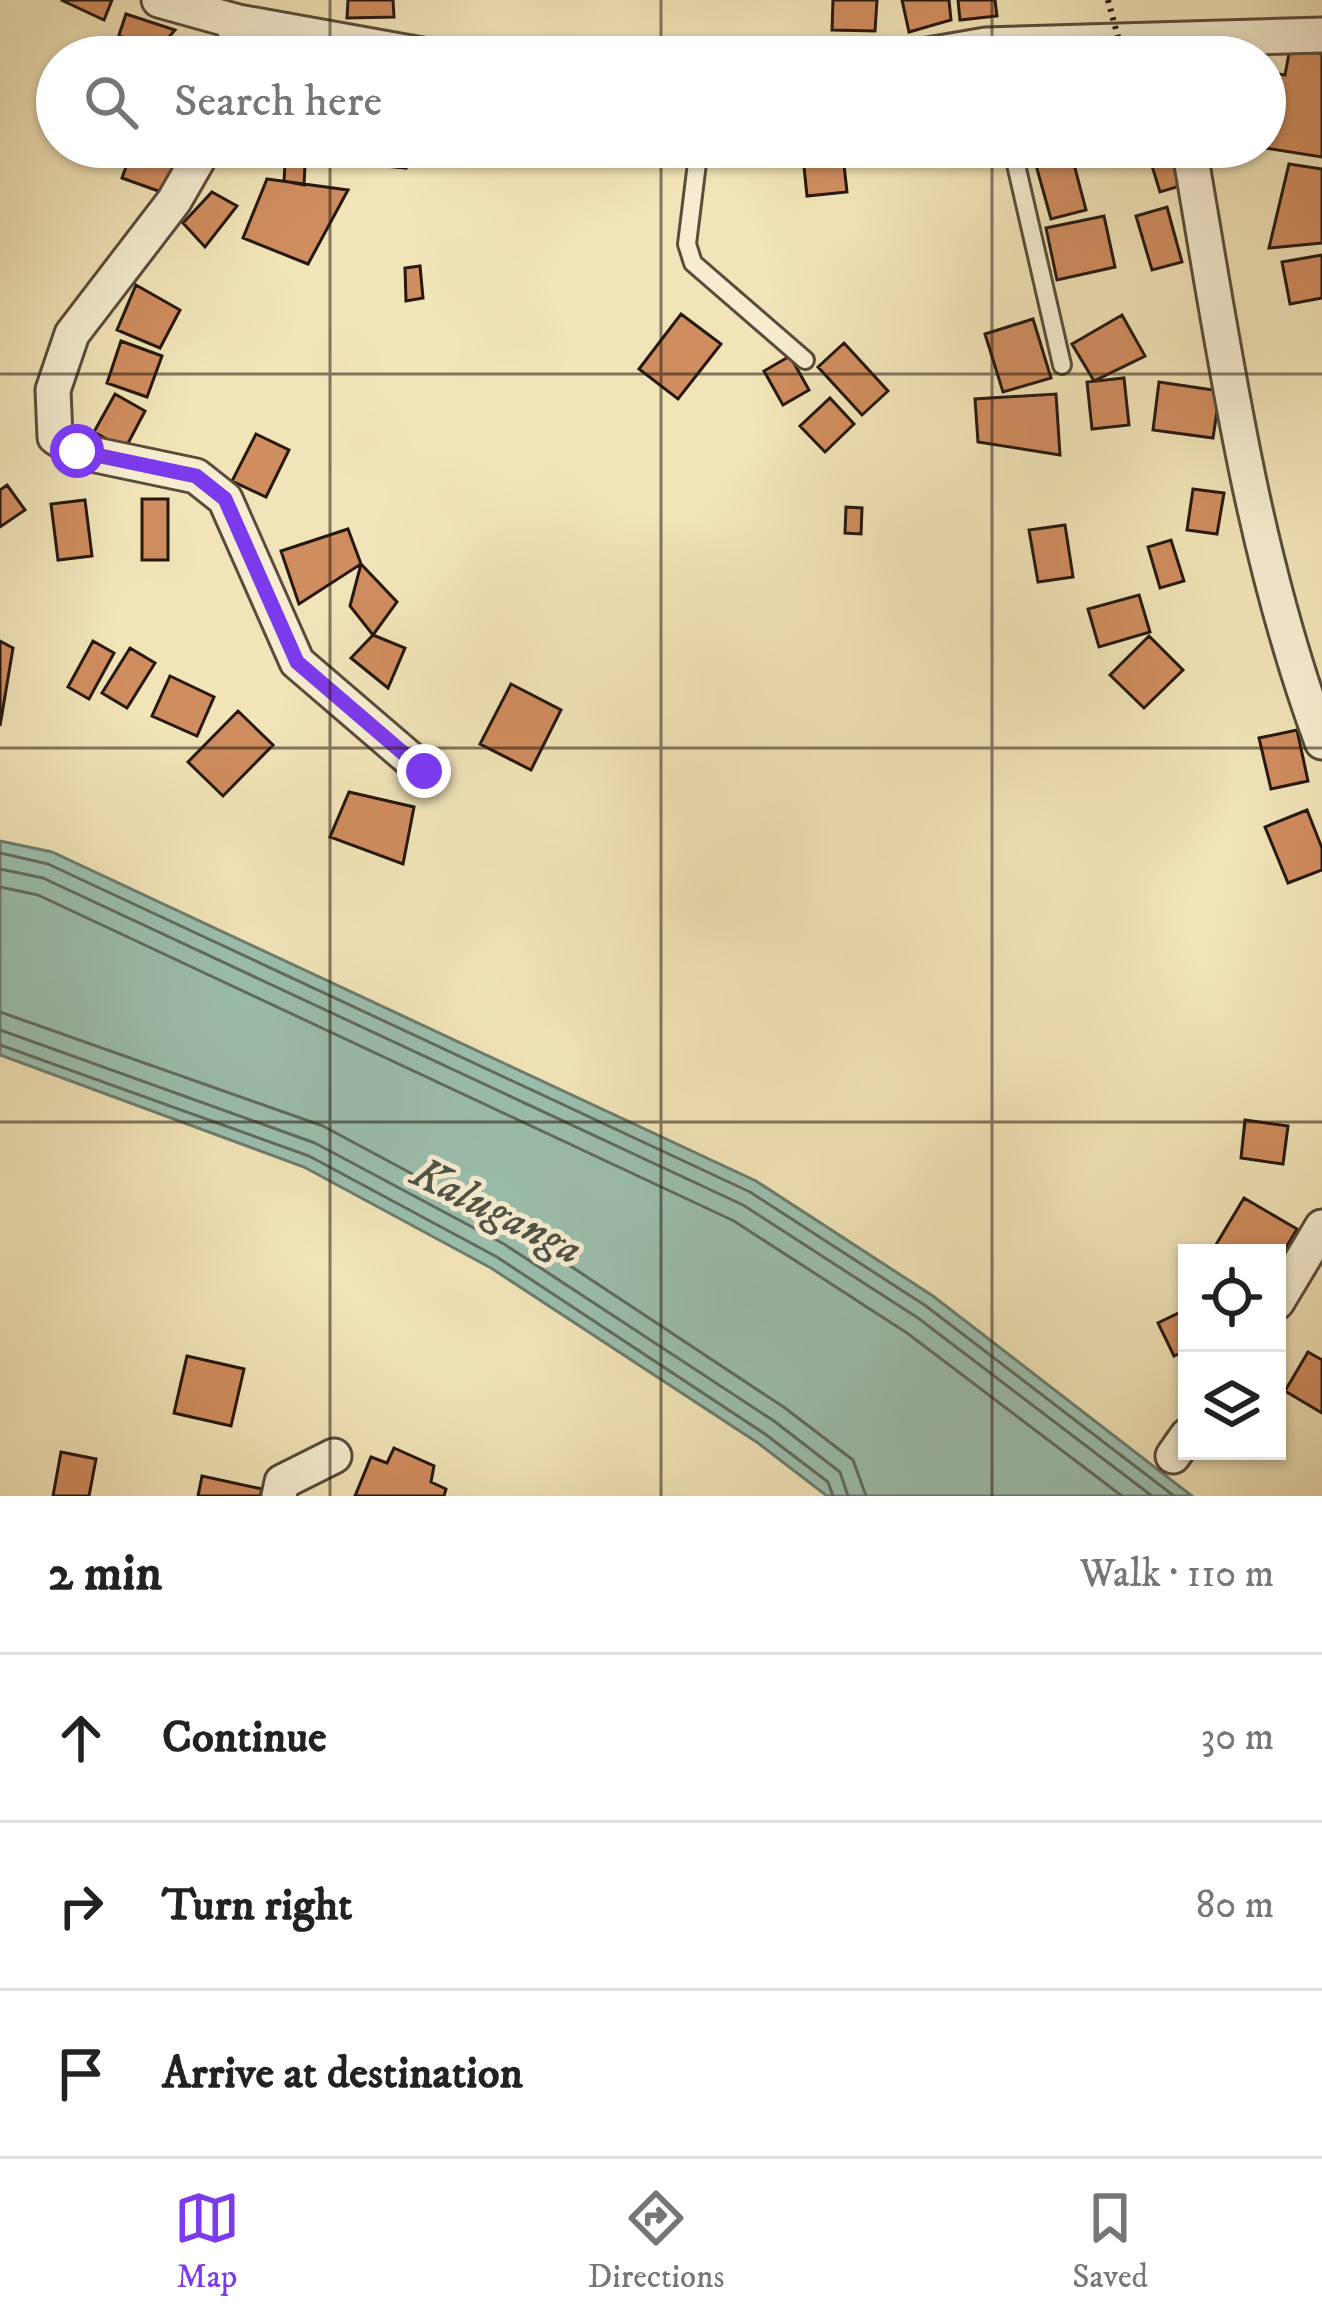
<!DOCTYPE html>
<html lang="en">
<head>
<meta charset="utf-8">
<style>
	body { margin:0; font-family:"IM FELL DW Pica",serif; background:#f2f2f2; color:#222 }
	.controls { position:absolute; right:36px; bottom:36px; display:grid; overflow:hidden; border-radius:0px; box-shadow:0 3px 9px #0004 }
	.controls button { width:108px; height:108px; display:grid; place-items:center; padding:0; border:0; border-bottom:3px solid #e0e0e0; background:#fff; color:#222; font:60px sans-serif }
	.stop { position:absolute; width:36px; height:36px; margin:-27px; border:9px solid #7c3aed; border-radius:50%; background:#fff }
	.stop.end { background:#7c3aed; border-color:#fff; box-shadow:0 3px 12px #0008 }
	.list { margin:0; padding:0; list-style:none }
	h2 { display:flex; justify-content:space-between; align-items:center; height:156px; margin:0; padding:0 48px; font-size:51px }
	h2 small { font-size:39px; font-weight:400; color:#767676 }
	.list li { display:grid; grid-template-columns:78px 1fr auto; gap:36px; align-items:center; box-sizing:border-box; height:168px; padding:0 48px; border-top:3px solid #e0e0e0 }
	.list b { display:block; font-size:45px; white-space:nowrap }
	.list em { font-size:39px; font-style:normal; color:#767676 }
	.icon { flex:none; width:66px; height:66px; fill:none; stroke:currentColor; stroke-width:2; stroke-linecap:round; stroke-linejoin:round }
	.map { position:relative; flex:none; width:1322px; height:1496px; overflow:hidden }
	.search { position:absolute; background:#fff; box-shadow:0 3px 9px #0004; left:36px; right:36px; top:36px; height:132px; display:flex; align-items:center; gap:30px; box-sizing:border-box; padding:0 42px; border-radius:66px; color:#767676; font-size:45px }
	.sheet { height:660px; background:#fff }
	nav { display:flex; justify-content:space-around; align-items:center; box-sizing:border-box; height:168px; border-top:3px solid #e0e0e0; background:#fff; font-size:33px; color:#767676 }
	nav a { display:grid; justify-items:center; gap:6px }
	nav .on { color:#7c3aed }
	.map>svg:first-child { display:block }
	.water { fill:#9bbfae; stroke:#6c7d6f; stroke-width:3 }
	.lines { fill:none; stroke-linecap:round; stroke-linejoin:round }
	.shore { stroke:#606c60; stroke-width:3 }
	.building { fill:#d08d5f; stroke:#261911; stroke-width:3 }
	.lane-casing { stroke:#594c3b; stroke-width:22 }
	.street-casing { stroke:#594c3b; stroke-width:39 }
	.lane { stroke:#f6edd1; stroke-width:16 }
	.street { stroke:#f6edd1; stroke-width:33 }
	.path-bridge { stroke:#261911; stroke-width:6; stroke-dasharray:3 6; stroke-linecap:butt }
	.route { stroke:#7c3aed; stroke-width:15 }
	.grid { fill:none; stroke:#261911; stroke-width:3; stroke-opacity:0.55 }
	.labels { text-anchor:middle; stroke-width:10; stroke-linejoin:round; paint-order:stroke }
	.water-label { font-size:45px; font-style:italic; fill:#4f5348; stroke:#f6edd1 }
</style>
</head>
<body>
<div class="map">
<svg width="1322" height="1496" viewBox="0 0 1322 1496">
	<rect width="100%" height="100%" fill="#f1e4b8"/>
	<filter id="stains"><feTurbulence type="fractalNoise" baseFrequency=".00167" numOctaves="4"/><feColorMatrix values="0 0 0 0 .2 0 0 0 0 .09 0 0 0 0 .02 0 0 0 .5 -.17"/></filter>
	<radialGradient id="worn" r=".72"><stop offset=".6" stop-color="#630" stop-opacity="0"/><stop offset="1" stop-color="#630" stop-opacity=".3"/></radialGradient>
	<!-- water -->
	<path class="water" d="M 0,841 L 52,852 L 756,1181 L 933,1296 L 1192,1496 L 827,1496 L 758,1443 L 491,1268 L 304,1167 L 0,1055 Z"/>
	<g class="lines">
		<!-- shore -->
		<path class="shore" d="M 0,853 L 48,864 L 750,1192 L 926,1306 L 1174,1496
			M 0,869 L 43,878 L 743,1205 L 918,1318 L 1152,1496
			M 0,887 L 38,895 L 734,1221 L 907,1333 L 1122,1496
			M 0,1012 L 323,1126 L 513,1228 L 785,1408 L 853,1460 L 866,1496
			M 0,1030 L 315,1143 L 504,1244 L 774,1421 L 840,1472 L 848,1496
			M 0,1045 L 309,1156 L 497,1257 L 765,1434 L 828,1482 L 833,1496"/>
	</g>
	<!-- building -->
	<path class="building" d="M 61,0 L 112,0 L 104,20 Z
		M 348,0 L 393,0 L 394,17 L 347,18 Z
		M 833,0 L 877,0 L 875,31 L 832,30 Z
		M 902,0 L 949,0 L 951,20 L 909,32 Z
		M 958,0 L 995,0 L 997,16 L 960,20 Z
		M 126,14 L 175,30 L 152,57 L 119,35 Z
		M 1290,48 L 1322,54 L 1322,157 L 1265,148 L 1272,103 L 1265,102 L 1265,72 L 1285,75 Z
		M 133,147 L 178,154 L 164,193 L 122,178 Z
		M 375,147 L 408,147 L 406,168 L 373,165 Z
		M 802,147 L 842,147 L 847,192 L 807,196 Z
		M 1168,147 L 1180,186 L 1160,192 L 1148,153 Z
		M 1070,149 L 1086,210 L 1051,219 L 1034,158 Z
		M 285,164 L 305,165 L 304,185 L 284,181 Z
		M 1289,164 L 1322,169 L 1322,243 L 1269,248 Z
		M 267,179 L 348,190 L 308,264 L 243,238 Z
		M 212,192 L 237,206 L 205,247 L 183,223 Z
		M 1167,207 L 1182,262 L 1152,270 L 1136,216 Z
		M 1104,216 L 1115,267 L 1057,280 L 1046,228 Z
		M 1322,255 L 1322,298 L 1290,304 L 1282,262 Z
		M 420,266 L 423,298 L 406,301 L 405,268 Z
		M 136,285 L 180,310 L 160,348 L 117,330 Z
		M 681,314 L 721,344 L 678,399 L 639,369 Z
		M 1122,315 L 1145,356 L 1094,381 L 1072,344 Z
		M 1033,319 L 1051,378 L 1003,392 L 985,334 Z
		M 121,341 L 162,356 L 147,397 L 107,383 Z
		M 844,343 L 888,391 L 862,415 L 818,367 Z
		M 790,356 L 809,390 L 783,405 L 764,371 Z
		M 1124,378 L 1129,425 L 1092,429 L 1087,382 Z
		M 1159,382 L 1220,391 L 1213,438 L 1153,430 Z
		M 115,394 L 145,411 L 125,449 L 94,432 Z
		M 1056,394 L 1060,455 L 978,442 L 975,399 Z
		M 830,398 L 854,424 L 825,452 L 800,426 Z
		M 256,434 L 289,450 L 266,497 L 232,481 Z
		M 7,485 L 25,510 L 0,527 L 0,490 Z
		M 1193,489 L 1224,493 L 1217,534 L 1187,530 Z
		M 142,499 L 168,499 L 168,560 L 142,560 Z
		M 85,500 L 92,556 L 58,560 L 51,504 Z
		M 846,507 L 862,508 L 861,534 L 845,533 Z
		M 1065,525 L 1073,577 L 1038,582 L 1029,530 Z
		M 348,529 L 361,564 L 299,604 L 281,551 Z
		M 1171,540 L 1184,581 L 1160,588 L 1148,547 Z
		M 361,564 L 397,602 L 373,635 L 350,606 Z
		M 1139,595 L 1150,632 L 1099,647 L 1088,609 Z
		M 373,635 L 405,648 L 388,688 L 351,658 Z
		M 1149,636 L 1183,670 L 1144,708 L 1110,675 Z
		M 0,641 L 13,648 L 0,726 Z
		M 93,641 L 114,653 L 89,699 L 68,687 Z
		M 130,648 L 155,663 L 127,708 L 102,693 Z
		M 170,676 L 214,697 L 197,736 L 152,716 Z
		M 511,684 L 561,710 L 531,770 L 480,744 Z
		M 238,711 L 273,745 L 223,796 L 188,762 Z
		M 1297,730 L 1308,781 L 1271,789 L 1259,738 Z
		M 349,792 L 414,807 L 403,864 L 330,837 Z
		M 1307,810 L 1322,848 L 1322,870 L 1288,883 L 1265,827 Z
		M 1245,1120 L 1288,1126 L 1283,1164 L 1241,1158 Z
		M 1244,1198 L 1297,1229 L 1277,1263 L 1277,1253 L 1211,1253 Z
		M 1187,1309 L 1187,1350 L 1174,1356 L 1158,1323 Z
		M 1308,1352 L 1322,1360 L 1322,1413 L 1285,1391 Z
		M 187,1356 L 244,1369 L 231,1426 L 174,1413 Z
		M 394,1448 L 434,1466 L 431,1482 L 446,1489 L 444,1496 L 355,1496 L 371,1457 L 387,1463 Z
		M 61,1452 L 96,1459 L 89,1496 L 53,1496 Z
		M 202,1476 L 262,1489 L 260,1496 L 198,1496 Z"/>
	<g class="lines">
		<!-- lane casing -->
		<g class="lane-casing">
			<path id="lane" d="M 699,147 L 687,244 L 693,263 L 805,360
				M 1012,147 L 1062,365"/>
		</g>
		<!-- street casing -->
		<g class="street-casing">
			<path id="street" d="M 159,0 L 238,22 L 433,57
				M 232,57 L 238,22
				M 916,57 L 986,45 L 1322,35
				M 205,147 L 174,201 L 72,334 L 53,390 L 55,437 L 77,451 L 196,476 L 225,499 L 297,662 L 424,771
				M 1189,147 C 1224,348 1251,550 1322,742
				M 1277,1302 L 1322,1227
				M 1173,1456 L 1187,1436
				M 279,1496 L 282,1482 L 334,1456"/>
		</g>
		<!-- lane -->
		<use href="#lane" class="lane"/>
		<!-- street -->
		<use href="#street" class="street"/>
		<!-- path-bridge -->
		<path class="path-bridge" d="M 1108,0 L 1121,48"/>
	</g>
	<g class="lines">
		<!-- route -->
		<path class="route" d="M 77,451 L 196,476 L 225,499 L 297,662 L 424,771"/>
	</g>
	<!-- grid -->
	<path class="grid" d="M 330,0 L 330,57M 661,0 L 661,57M 992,0 L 992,57M 330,147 L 330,1496M 661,147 L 661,1496M 992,147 L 992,1496M 0,374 L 1322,374M 0,748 L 1322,748M 0,1122 L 1322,1122"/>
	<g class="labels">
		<!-- water labels -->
		<g class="water-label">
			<text transform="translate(498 1209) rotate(27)" y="16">Kaluganga</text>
		</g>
	</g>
	<rect width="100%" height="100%" filter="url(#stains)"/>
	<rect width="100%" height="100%" fill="url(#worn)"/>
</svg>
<div class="controls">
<button><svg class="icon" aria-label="locate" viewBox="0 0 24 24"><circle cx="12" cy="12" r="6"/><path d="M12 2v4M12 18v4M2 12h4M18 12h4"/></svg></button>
<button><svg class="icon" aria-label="layers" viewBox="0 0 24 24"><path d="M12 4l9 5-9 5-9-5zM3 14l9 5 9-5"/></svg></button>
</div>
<div class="stop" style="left:77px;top:451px"></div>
<div class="stop end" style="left:424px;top:771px"></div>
<div class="search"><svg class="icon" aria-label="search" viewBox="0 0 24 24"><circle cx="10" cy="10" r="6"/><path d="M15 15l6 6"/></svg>Search here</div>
</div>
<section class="sheet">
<h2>2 min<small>Walk · 110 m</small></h2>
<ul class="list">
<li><svg class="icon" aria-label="ahead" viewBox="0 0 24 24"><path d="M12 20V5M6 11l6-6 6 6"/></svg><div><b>Continue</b></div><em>30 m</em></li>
<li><svg class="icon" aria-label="right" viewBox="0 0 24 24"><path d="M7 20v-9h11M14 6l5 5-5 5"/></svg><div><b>Turn right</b></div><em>80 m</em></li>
<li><svg class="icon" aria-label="arrive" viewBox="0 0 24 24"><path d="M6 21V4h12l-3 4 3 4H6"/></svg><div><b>Arrive at destination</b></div></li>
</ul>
</section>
<nav>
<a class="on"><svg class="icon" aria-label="map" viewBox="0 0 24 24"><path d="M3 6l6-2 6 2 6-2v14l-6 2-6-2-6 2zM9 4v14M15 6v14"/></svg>Map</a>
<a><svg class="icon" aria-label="directions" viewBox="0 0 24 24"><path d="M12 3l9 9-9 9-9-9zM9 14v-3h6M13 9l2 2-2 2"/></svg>Directions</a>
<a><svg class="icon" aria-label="saved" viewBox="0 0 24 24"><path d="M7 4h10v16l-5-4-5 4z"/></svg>Saved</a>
</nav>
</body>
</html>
